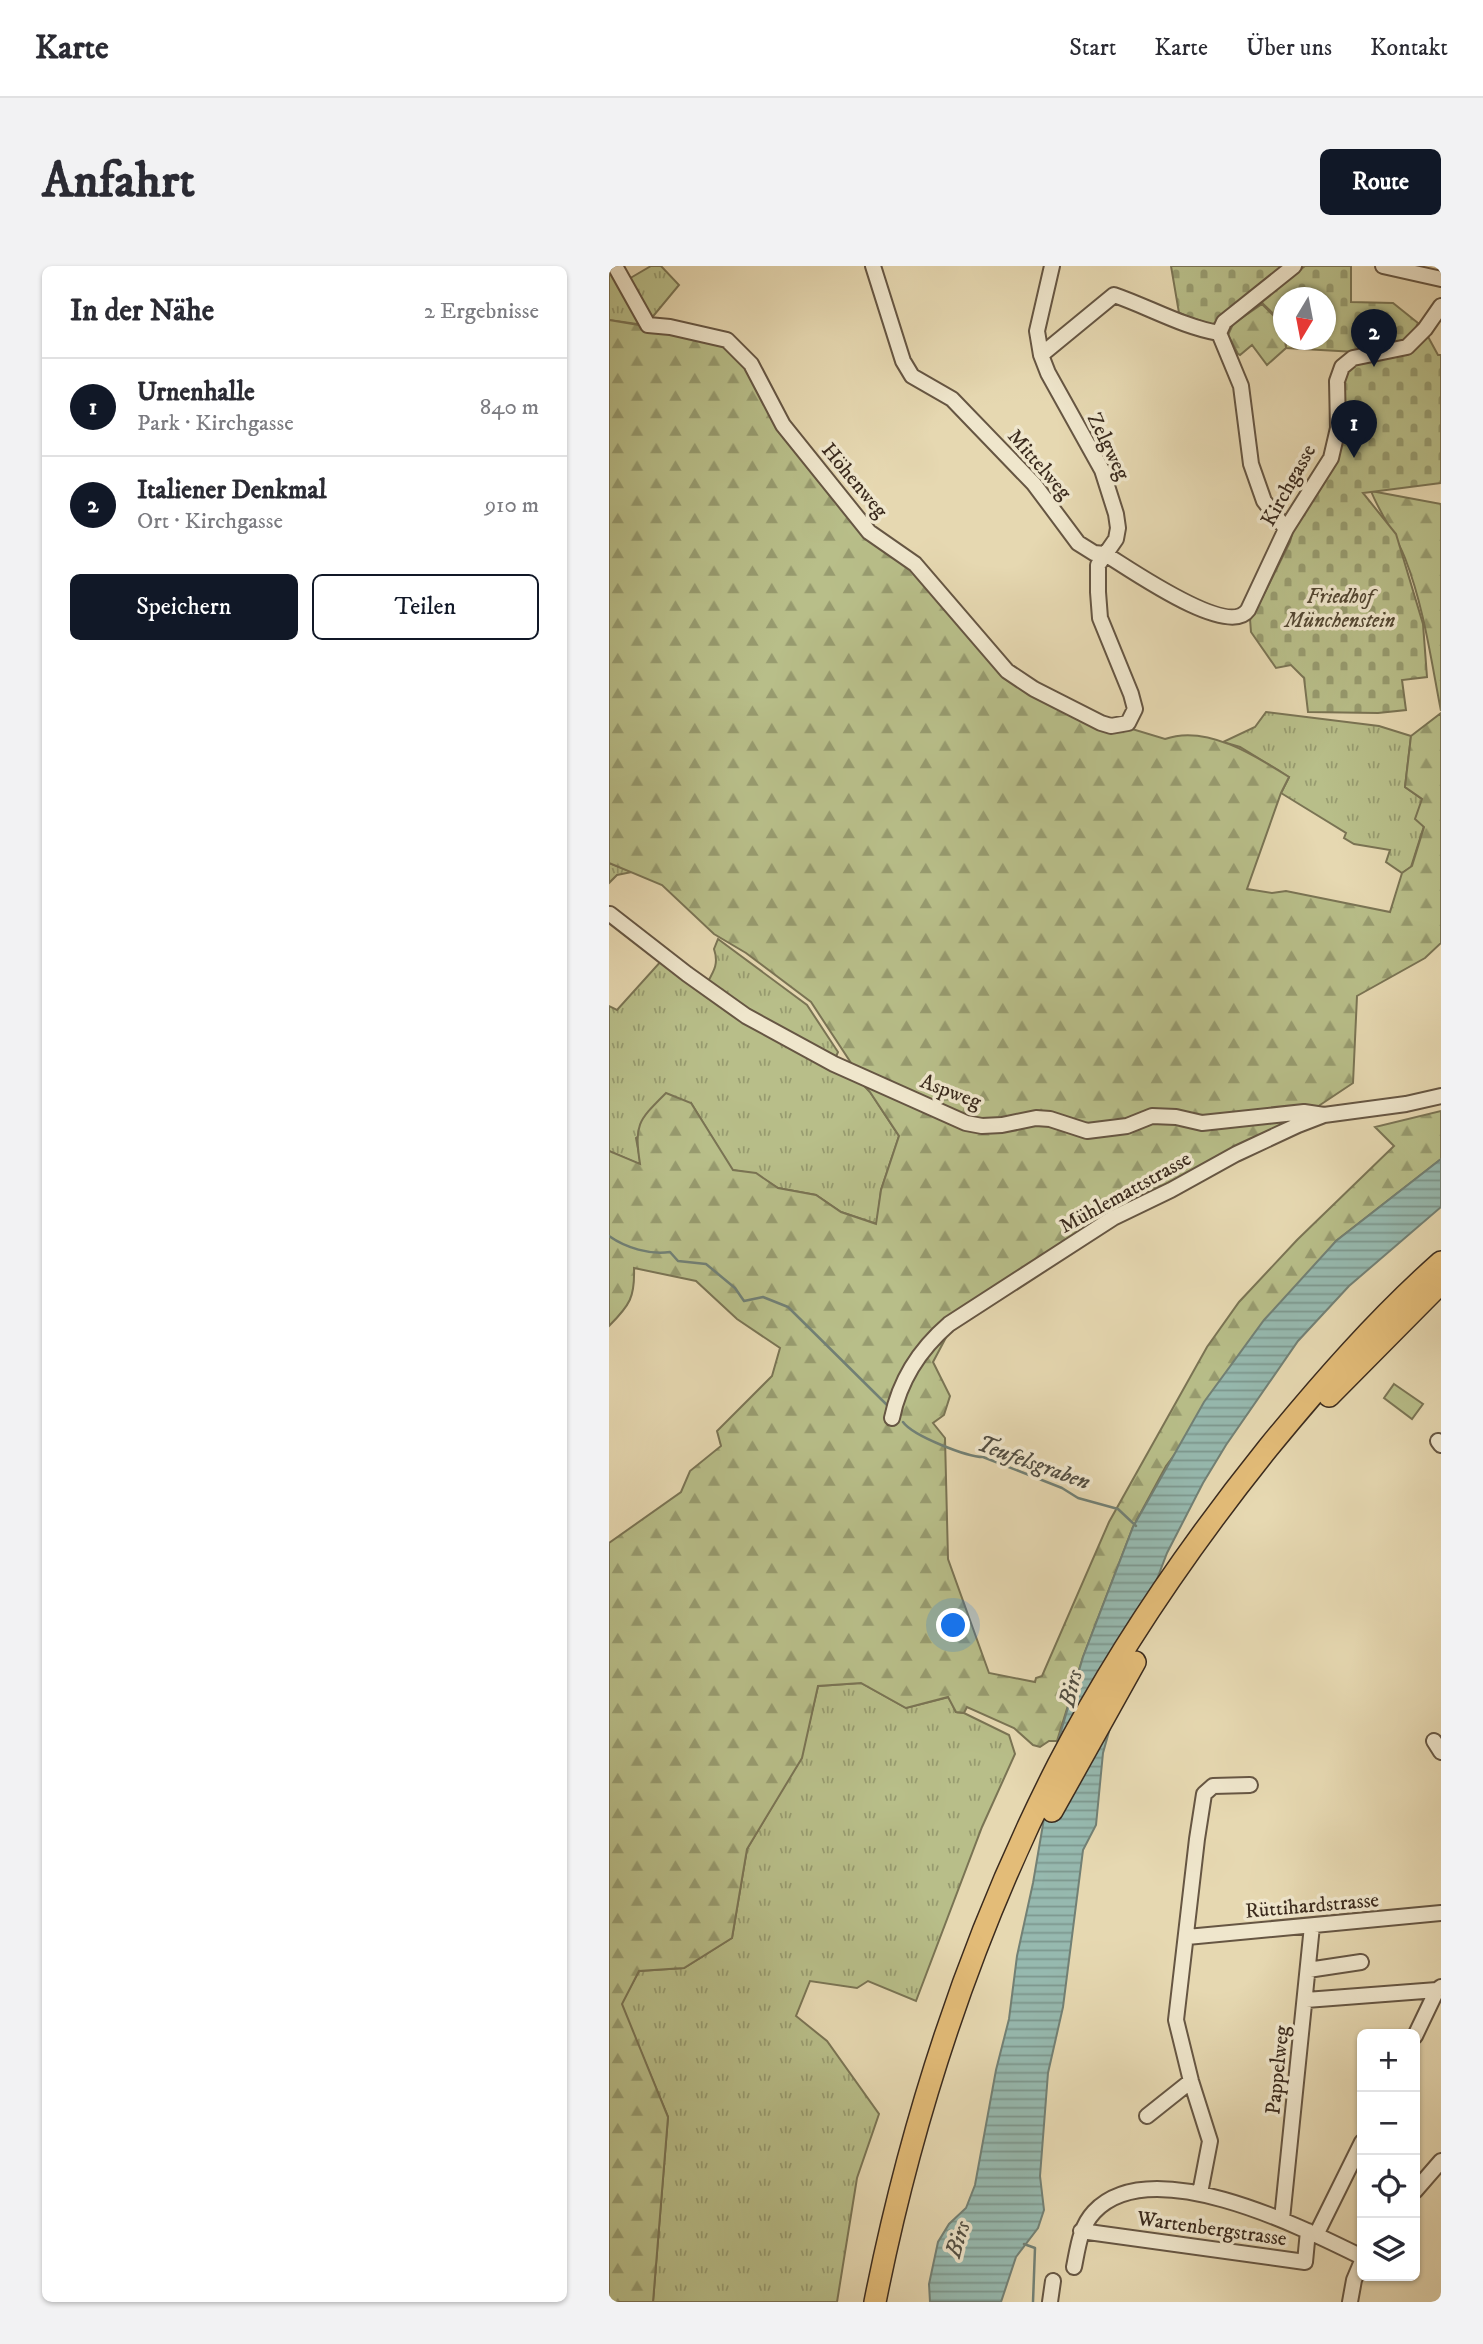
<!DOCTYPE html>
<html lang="de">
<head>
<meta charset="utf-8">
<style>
	body { margin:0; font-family:"IM FELL DW Pica",serif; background:#f2f2f3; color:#2b2b33 }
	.controls { position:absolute; right:21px; bottom:21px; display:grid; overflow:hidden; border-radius:10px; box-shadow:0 2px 5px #0004 }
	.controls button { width:63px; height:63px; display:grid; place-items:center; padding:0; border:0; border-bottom:2px solid #e1e1e2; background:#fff; color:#2b2b33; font:35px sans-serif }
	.compass { position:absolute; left:664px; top:21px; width:63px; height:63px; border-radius:50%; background:#fff; box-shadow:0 2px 5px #0004; rotate:190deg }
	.you { position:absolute; left:345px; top:1360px; width:24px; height:24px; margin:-18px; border:5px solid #fff; border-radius:50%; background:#1a73e8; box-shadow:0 0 0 10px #1a73e833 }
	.badge { display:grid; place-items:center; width:46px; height:46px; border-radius:50%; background:#111827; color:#fff; font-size:23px; font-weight:700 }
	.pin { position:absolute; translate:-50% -58px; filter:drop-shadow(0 2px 4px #0008) }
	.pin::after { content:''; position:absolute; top:37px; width:24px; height:21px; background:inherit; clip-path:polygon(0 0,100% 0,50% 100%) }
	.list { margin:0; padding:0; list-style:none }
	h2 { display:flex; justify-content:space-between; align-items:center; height:91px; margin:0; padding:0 28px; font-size:30px }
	h2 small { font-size:23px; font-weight:400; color:#7c7c81 }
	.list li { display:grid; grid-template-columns:46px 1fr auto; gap:21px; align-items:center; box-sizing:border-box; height:98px; padding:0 28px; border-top:2px solid #e1e1e2 }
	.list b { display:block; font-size:26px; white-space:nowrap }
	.list p { margin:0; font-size:23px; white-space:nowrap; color:#7c7c81 }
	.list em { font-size:23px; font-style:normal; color:#7c7c81 }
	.actions { display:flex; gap:14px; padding:21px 28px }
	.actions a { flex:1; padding:16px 0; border:2px solid #111827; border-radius:10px; text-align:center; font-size:24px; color:#111827 }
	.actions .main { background:#111827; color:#fff }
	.icon { flex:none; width:38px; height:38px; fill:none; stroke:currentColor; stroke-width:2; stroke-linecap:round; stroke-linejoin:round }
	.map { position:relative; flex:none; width:832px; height:2036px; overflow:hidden; border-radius:10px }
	header { display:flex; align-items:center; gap:42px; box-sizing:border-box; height:98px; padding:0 35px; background:#fff; border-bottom:2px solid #e1e1e2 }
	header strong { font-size:33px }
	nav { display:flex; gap:38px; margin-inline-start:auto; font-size:24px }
	.intro { display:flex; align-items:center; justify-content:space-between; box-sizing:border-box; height:168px; padding:0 42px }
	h1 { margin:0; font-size:49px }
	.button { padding:18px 32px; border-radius:10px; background:#111827; color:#fff; font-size:24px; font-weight:700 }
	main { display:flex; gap:42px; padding:0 42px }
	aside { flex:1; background:#fff; border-radius:10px; box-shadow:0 2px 5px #0004 }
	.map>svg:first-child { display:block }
	.grass { fill:url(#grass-tufts); stroke:#7a7454; stroke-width:2 }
	.forest { fill:url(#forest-firs); stroke:#7a7454; stroke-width:2 }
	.cemetery { fill:url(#cemetery-stones); stroke:#7a7454; stroke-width:2 }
	.pitch { fill:#b8be89; stroke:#7a7454; stroke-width:2 }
	.water { fill:url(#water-rules); stroke:#728075; stroke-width:2 }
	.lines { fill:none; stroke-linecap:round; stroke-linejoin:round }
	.stream { stroke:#728075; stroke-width:2.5 }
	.minor-casing { stroke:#665643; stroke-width:18 }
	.highway-casing { stroke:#3b2b1e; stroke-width:24 }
	.minor { stroke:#efe6cc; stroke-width:14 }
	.highway { stroke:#e3bc78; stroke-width:21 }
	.labels { text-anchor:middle; stroke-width:7; stroke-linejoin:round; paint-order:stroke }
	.street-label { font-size:21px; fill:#3b2b1e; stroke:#efe6cc }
	.park-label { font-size:21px; font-style:italic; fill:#544833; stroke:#efe6cc }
	.water-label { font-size:23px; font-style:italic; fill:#524e42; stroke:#efe6cc }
</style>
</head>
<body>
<header>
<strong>Karte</strong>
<nav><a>Start</a><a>Karte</a><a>Über uns</a><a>Kontakt</a></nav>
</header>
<div class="intro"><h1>Anfahrt</h1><a class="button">Route</a></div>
<main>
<aside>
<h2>In der Nähe<small>2 Ergebnisse</small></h2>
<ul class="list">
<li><span class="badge">1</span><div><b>Urnenhalle</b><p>Park · Kirchgasse</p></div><em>840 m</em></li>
<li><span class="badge">2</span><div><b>Italiener Denkmal</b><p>Ort · Kirchgasse</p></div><em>910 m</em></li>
</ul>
<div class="actions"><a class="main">Speichern</a><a>Teilen</a></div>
</aside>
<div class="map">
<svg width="832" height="2036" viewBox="0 0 832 2036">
	<defs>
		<pattern id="grass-tufts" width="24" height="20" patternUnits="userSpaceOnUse" patternTransform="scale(1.75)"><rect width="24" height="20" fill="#b8be89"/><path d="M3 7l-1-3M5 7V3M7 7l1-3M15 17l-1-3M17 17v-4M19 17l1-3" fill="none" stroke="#979b6f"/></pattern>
		<pattern id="forest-firs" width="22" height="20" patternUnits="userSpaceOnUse" patternTransform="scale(1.75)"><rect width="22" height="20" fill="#b8be89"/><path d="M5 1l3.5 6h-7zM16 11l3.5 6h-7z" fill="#979b6f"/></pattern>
		<pattern id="cemetery-stones" width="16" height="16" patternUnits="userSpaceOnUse" patternTransform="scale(1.75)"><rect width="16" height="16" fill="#b8be89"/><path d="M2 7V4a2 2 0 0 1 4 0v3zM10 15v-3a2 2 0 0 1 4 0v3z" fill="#979b6f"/></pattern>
		<pattern id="water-rules" width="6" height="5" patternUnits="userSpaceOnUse" patternTransform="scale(1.75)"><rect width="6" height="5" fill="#96b9af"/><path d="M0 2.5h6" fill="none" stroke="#7c978e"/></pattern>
	</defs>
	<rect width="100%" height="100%" fill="#e6d8b1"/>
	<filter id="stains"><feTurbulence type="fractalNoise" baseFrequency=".00286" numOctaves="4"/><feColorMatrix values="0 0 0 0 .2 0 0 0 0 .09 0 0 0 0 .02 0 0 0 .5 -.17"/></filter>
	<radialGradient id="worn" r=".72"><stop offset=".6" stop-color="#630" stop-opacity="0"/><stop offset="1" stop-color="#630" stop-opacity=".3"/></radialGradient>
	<!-- grass -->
	<path class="grass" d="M 0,0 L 35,59 L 0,54 Z
		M 42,0 L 52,0 L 70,19 L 41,54 L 18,14 Z
		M 657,446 L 770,460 L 802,470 L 796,521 L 813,533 L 815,560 L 802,601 L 793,607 L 777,596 L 781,584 L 745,578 L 735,572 L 737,567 L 672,527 L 680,511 L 631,481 L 614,476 L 646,461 Z
		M 0,597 L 23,606 L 8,609 L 0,617 Z
		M 109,673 L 198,739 L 229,786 L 225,795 L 97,719 C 105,705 110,698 105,683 Z
		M 53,694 L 247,811 L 261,826 L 290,870 L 272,924 L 268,958 L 232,946 L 207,929 L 169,922 L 147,908 L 123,904 L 82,837 L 27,872 L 32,899 L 0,885 L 0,740 L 8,744 Z
		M 252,1417 L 297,1442 L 340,1431 L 347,1446 L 355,1447 L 400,1469 L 406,1488 L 373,1561 L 307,1735 L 259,1715 L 248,1722 L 201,1715 L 187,1750 L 218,1775 L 270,1848 L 248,1912 L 228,2036 L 44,2036 L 59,1851 L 12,1738 L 30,1705 L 75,1702 L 123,1672 L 138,1583 L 192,1492 L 209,1420 Z"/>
	<!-- forest -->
	<path class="forest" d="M 653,38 L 674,59 L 674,74 L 676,74 L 677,82 L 658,99 L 643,79 L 631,89 L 629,88 L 619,69 L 624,58 Z
		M 0,54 L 118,74 L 174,159 L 260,266 L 306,298 L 398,405 L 467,446 L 556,473 C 597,458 647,490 680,511 L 672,527 L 638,623 L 663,627 L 677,625 L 781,646 L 793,607 L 803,600 L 815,561 L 806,553 L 813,533 L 796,521 L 802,470 L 832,447 L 832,677 L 816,692 L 748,730 L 744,817 L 690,853 L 350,1047 L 324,1096 L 341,1130 L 335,1149 L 324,1157 L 336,1172 L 339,1293 L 380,1407 L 426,1416 L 427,1412 L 433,1410 L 500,1256 L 598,1081 L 630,1036 L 688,974 L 785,880 L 766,861 L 832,845 L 832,893 L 727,975 L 557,1200 L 524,1261 L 474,1391 L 448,1475 L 440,1475 L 431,1481 L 424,1479 L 405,1462 L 358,1441 L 355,1447 L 347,1446 L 339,1431 L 297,1442 L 252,1417 L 209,1420 L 193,1492 L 138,1583 L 123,1672 L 75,1702 L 30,1705 L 13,1738 L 59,1851 L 44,2036 L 0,2036 L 0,1277 L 72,1226 L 81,1205 L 112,1180 L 108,1165 L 163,1110 L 171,1082 L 128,1053 L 87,1015 L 25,1002 C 26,1031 21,1039 0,1060 L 0,885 L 31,898 C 25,858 29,855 57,827 L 82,837 L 124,904 L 147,907 L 169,922 L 207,929 L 232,946 L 267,958 L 272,924 L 290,870 L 261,826 L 247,811 L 248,806 L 202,736 L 137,687 L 105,668 L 53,619 L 0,597 Z
		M 762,225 L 832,238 L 832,445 C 822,394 815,341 796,292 C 787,269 771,248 762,225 Z"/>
	<!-- cemetery -->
	<path class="cemetery" d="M 562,0 L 679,0 L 603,59 L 570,47 Z
		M 696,0 L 742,0 L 742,36 L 784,37 L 809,57 L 802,73 L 747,86 L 677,82 L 677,74 L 716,74 L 716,32 L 674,32 L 674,57 L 651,35 Z
		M 817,67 L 829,89 L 832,89 L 832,217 L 754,227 L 787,268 L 814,358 L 818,411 L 793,414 L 797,444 L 769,447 L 699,446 L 695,412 L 682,399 L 667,402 L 642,366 L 641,353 L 650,332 L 653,332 L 681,276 L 685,261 L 719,208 L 737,106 L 746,95 Z"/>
	<!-- pitch -->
	<path class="pitch" d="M 785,1118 L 814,1138 L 803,1153 L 775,1132 Z"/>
	<!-- water -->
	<path class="water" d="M 832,893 L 832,941 L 740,1020 L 689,1075 L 617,1179 L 594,1217 L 558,1287 L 528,1366 L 494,1487 L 487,1559 L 474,1584 L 454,1741 L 439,1807 L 431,1910 L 435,1944 L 429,1962 L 407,1991 L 392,2036 L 321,2036 L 320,2018 L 329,1976 L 340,1958 L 357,1942 L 366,1919 L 387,1804 L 400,1753 L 408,1690 L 424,1617 L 447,1482 L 474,1391 L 524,1261 L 595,1136 L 655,1054 L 727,975 Z"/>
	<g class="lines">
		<!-- stream -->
		<path class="stream" d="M 0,970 C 17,982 41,989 61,986 L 69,995 L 97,998 L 126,1022 L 135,1035 L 154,1031 L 179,1041 L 278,1139
			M 294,1156 C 304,1170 358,1191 374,1191 L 453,1222 L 469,1232 L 509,1243 L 527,1260
			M 415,1978 L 426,1982 L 424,2036"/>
		<!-- minor casing -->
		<g class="minor-casing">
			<path id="minor" d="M 6,0 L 39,59 L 61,61 L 118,74 L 142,98 L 174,159 L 260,266 L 306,298 L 398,405 L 425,423 L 492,457 L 502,460 L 519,457 L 526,443 L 522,428 L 491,352 L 489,326 L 489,299 L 507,273 L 509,262 L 507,248 L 493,204 L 439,107 L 432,89 L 428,65 L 443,0
				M 264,0 L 294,95 L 303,110 L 343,133 L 425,218 L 469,277 L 485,287 L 496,288 C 518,301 619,373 639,344 L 677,263 L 722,192 L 729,162 L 728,115 L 733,101 L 744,92 L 798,81 L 816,63 L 832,40
				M 774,0 L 832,13
				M 432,89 L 505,29 C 540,41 574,61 610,67
				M 677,263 L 655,235 L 642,198 L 632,120 L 610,67 L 615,56 L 685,0
				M 1,648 L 78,708 L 137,750 L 225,798 L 357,857 L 373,860 L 393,859 L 427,852 L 441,853 L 478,865 L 518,860 L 543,850 L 567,851 L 593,857 L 695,846 L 715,849
				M 283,1152 C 291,1113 311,1083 340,1058 L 504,952 L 562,924 L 627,888 L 689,859 L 715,849 L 797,838 L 832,830
				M 829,1175 L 832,1179
				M 825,1475 L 832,1486
				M 578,1671 L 832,1647
				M 699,1704 L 752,1696
				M 697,1734 L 828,1724
				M 806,1770 L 828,1724 L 832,1721
				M 538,1850 L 582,1815
				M 806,1925 L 832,1895
				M 591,1927 L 601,1875 L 582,1815 L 567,1754 L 588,1573 L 595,1528 L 604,1520 L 641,1519
				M 673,1953 L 703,1660
				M 472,1965 L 696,1996 L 699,1965
				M 707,1969 L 753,1876
				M 465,2001 C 469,1981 471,1961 485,1946 C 542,1885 694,1962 753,1991
				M 441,2036 L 444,2015
				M 741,2036 L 745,2014 L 753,1995"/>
		</g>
		<!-- highway casing -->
		<g class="highway-casing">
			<path id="highway" d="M 720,1130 L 832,1017
				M 443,1545 L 526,1396
				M 266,2036 C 303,1850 363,1668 449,1499 C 506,1389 582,1278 659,1182 C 713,1116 769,1052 832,996"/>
		</g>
		<!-- minor -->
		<use href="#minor" class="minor"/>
		<!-- highway -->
		<use href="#highway" class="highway"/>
	</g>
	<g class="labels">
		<!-- street labels -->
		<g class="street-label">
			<text transform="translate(500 180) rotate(64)" y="7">Zelgweg</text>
			<text transform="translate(431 198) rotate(49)" y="7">Mittelweg</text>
			<text transform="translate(246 214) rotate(50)" y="7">Höhenweg</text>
			<text transform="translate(679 219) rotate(-61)" y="7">Kirchgasse</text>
			<text transform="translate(342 825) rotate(21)" y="7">Aspweg</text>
			<text transform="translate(516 926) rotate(-29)" y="7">Mühlemattstrasse</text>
			<text transform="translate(703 1639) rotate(-5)" y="7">Rüttihardstrasse</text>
			<text transform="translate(668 1804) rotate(-84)" y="7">Pappelweg</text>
			<text transform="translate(603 1962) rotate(8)" y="7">Wartenbergstrasse</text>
		</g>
		<!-- park labels -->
		<g class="park-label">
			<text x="731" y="337">Friedhof<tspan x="731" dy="24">Münchenstein</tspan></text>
		</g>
		<!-- water labels -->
		<g class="water-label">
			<text transform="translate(425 1196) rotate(20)" y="8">Teufelsgraben</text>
			<text transform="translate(461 1422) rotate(-76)" y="8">Birs</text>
			<text transform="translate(348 1973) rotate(-72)" y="8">Birs</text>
		</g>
	</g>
	<rect width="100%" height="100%" filter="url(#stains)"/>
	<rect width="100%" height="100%" fill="url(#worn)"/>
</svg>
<div class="controls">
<button>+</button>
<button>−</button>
<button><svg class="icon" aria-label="locate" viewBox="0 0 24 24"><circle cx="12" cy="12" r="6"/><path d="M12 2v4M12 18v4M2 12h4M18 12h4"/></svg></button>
<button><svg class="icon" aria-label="layers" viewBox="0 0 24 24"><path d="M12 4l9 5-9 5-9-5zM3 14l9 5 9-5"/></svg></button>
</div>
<svg class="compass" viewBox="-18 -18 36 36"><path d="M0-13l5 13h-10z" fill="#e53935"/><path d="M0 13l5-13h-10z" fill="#7c7c81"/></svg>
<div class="you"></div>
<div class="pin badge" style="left:745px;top:192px">1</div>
<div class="pin badge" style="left:765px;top:101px">2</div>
</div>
</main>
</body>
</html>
